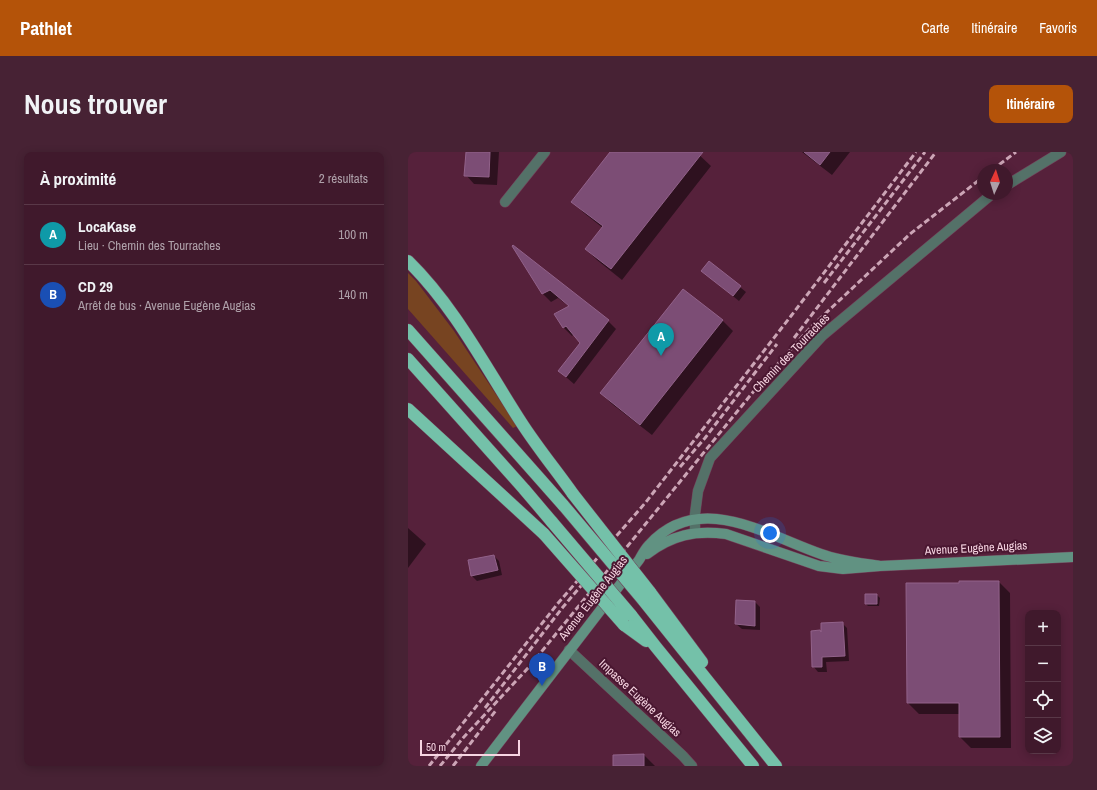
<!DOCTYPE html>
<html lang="fr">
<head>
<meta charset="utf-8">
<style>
	body { margin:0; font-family:"Archivo Narrow",sans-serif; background:#472234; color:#f1f3f6 }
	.controls { position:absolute; right:12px; bottom:12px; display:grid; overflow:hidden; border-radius:8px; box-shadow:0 2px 10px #0003 }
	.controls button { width:36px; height:36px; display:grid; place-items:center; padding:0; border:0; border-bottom:1px solid #593848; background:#40192c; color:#f1f3f6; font:20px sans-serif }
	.compass { position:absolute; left:569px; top:12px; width:36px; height:36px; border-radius:50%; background:#40192c; box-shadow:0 2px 10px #0003; rotate:4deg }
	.scale { position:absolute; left:12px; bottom:10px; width:100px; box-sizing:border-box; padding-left:4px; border:2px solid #f7d5e2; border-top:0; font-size:11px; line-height:14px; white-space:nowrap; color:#f7d5e2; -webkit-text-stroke:3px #4a1731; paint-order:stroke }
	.you { position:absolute; left:362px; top:381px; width:14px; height:14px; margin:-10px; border:3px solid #fff; border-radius:50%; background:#1a73e8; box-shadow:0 0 0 6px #1a73e833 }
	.badge { display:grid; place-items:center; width:26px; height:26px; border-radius:50%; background:#b45309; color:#fff; font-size:13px; font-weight:700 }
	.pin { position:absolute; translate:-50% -33px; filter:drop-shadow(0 1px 2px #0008) }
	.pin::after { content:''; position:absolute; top:21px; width:14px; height:12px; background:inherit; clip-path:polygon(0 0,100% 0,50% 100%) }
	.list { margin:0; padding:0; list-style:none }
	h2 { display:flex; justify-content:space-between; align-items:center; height:52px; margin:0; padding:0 16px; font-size:17px }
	h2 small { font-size:13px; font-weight:400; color:#aea0a9 }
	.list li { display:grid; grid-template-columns:26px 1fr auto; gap:12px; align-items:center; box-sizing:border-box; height:60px; padding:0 16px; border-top:1px solid #593848 }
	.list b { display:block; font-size:15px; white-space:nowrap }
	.list p { margin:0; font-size:13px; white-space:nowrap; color:#aea0a9 }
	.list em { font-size:13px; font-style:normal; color:#aea0a9 }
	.icon { flex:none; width:22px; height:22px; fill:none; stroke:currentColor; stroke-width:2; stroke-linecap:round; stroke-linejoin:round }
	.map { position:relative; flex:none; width:665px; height:614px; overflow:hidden; border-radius:8px }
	header { display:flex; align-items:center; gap:24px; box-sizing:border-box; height:56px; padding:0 20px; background:#b45309; color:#fff }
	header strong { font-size:19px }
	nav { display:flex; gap:22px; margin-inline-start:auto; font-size:14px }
	.intro { display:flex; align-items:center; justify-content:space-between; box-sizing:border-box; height:96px; padding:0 24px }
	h1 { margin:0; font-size:28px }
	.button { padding:10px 18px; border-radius:8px; background:#b45309; color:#fff; font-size:14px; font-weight:700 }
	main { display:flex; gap:24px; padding:0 24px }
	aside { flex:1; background:#40192c; border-radius:8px; box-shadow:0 2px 10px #0003 }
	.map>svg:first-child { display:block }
	.green { fill:#774421 }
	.shadow { fill:#0007 }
	.building { fill:#7c4d75; stroke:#92628a }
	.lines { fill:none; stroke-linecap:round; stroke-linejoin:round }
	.minor-casing { stroke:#734159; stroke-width:11 }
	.tertiary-casing { stroke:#734159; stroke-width:11 }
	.secondary-casing { stroke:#734159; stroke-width:11 }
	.motorway-casing { stroke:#734159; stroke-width:13 }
	.minor { stroke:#547168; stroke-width:10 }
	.tertiary { stroke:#547168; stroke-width:10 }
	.secondary { stroke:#619282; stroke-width:10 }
	.motorway { stroke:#74c1a9; stroke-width:12 }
	.rail { stroke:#cca5b6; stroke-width:3; stroke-dasharray:6 3; stroke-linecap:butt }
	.motorway-bridge-casing { stroke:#734159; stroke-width:13; stroke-linecap:butt }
	.motorway-bridge { stroke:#74c1a9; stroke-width:12 }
	.labels { text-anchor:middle; stroke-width:4; stroke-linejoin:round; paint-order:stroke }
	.street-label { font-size:12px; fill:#f7d5e2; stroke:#4a1731 }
</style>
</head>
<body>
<header>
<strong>Pathlet</strong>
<nav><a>Carte</a><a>Itinéraire</a><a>Favoris</a></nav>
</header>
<div class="intro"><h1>Nous trouver</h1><a class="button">Itinéraire</a></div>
<main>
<aside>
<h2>À proximité<small>2 résultats</small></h2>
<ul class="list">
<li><span class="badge" style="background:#0f9aa8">A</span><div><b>LocaKase</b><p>Lieu · Chemin des Tourraches</p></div><em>100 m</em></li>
<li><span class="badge" style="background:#1a4fb4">B</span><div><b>CD 29</b><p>Arrêt de bus · Avenue Eugène Augias</p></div><em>140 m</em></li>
</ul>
</aside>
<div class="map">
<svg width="665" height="614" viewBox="0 0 665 614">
	<rect width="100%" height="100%" fill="#56213b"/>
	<!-- green -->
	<path class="green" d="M 0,121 L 8,129 L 46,179 L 109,274 L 105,276 L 0,157 Z"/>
	<!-- shadow -->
	<path class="shadow" d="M 59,0 L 91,0 L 89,33 L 66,32 L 58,23 Z
		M 204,0 L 288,0 L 303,14 L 214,128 L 189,108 L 178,97 L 195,76 L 176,61 L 165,50 Z
		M 394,0 L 442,0 L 424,23 Z
		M 105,95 L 200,169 L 208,177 L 166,232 L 151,219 L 173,191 L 166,182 L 164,184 L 156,176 L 148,162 L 161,154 L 150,146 L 143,150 L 135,142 Z
		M 301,110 L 338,140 L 331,149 L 300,124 Z
		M 314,168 L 325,179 L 244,283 L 204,252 L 193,241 Z
		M 0,376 L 18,392 L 0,416 Z
		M 86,404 L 91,409 L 94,423 L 69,429 L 64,424 L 61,409 Z
		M 591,430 L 602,441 L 603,596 L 563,596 L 552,585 L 552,562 L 511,562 L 500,551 L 552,432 Z
		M 458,443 L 469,443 L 472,446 L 471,454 L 460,454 L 458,452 Z
		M 347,450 L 352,455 L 352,478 L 334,477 L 328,472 Z
		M 434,471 L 439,476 L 441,509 L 418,510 L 419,520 L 410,520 L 405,514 L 414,482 Z
		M 236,603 L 247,614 L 206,614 Z"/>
	<!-- building -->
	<path class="building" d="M 58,0 L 82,0 L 81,25 L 56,24 Z
		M 202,0 L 295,0 L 203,117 L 177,97 L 195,74 L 163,50 Z
		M 396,0 L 422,0 L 412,13 Z
		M 105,93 L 201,168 L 158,225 L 150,219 L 172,191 L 158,174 L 155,176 L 146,162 L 161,154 L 142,138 L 134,142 L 104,94 Z
		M 301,109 L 333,134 L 325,144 L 293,119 Z
		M 275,137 L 315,168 L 232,273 L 192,241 Z
		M 86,403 L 90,418 L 63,424 L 60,408 Z
		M 551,429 L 591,429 L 592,585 L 551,585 L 551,551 L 499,551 L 498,431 L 551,431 Z
		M 457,442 L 469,442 L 469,452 L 457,452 Z
		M 328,448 L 347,449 L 347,474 L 327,472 Z
		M 435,470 L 437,504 L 414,505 L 414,515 L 404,515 L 403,479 L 412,478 L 413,480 L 413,471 Z
		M 236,602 L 236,614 L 205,614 L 205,603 Z"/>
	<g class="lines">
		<!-- minor casing -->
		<g class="minor-casing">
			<path id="minor" d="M 599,33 L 653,0
				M 287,380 L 287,362 L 290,339 L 302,306 L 414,184 L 584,42
				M 161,498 L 275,604 L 284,614"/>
		</g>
		<!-- tertiary casing -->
		<g class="tertiary-casing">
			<path id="tertiary" d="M 97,50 L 137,0"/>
		</g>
		<!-- secondary casing -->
		<g class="secondary-casing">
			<path id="secondary" d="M 239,402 C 264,383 287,378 318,382 L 411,414 L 435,417 L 472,414 L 665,405
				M 73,614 L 231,408 C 234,403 237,397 241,393 C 291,338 358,383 413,402 C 432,409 453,411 472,414"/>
		</g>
		<!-- motorway casing -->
		<g class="motorway-casing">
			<path id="motorway" d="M 0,109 C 47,155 78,216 113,270 C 129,295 148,318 165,342
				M 0,178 L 156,354
				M 0,207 L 116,337 L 144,370
				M 0,257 L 136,382
				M 242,440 L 294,510
				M 235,448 L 368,614
				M 223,463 L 248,495 L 345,614
				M 216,473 L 238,489"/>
		</g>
		<!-- minor -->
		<use href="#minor" class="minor"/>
		<!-- tertiary -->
		<use href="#tertiary" class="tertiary"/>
		<!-- secondary -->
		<use href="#secondary" class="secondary"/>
		<!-- motorway -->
		<use href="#motorway" class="motorway"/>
		<!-- rail -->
		<path class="rail" d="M 584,18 L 608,0
			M 416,131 L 517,0
			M 386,186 L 528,0
			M 272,315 L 297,286 L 369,192
			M 77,556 L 155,455 L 189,415
			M 21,614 L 151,450 L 238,350 L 383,164 L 508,0
			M 32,614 L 55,586 L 121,515 L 350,234 L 402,176 L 502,82 L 575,25
			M 45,614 L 89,557"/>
		<!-- motorway-bridge casing -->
		<g class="motorway-bridge-casing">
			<path id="motorway-bridge" d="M 165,342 L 242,440
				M 156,354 L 235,448
				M 144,370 L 223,463
				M 136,382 L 216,473"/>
		</g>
		<!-- motorway-bridge -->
		<use href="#motorway-bridge" class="motorway-bridge"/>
	</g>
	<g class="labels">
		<!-- street labels -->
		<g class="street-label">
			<text transform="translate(383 201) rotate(-46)" y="4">Chemin des Tourraches</text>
			<text transform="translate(568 396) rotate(-3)" y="4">Avenue Eugène Augias</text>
			<text transform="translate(185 446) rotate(-52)" y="4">Avenue Eugène Augias</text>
			<text transform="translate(232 546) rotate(43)" y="4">Impasse Eugène Augias</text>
		</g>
	</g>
</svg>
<div class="controls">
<button>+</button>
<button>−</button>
<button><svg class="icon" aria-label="locate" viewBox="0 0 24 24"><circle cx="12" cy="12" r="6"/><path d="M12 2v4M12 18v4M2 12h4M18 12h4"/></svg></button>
<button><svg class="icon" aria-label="layers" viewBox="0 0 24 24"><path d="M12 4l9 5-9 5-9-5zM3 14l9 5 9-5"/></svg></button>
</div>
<svg class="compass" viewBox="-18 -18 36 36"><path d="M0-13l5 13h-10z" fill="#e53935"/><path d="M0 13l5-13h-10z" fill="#aea0a9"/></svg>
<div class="scale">50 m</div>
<div class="you"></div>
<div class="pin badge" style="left:253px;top:204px;background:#0f9aa8">A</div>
<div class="pin badge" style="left:134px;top:534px;background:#1a4fb4">B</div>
</div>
</main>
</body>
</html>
